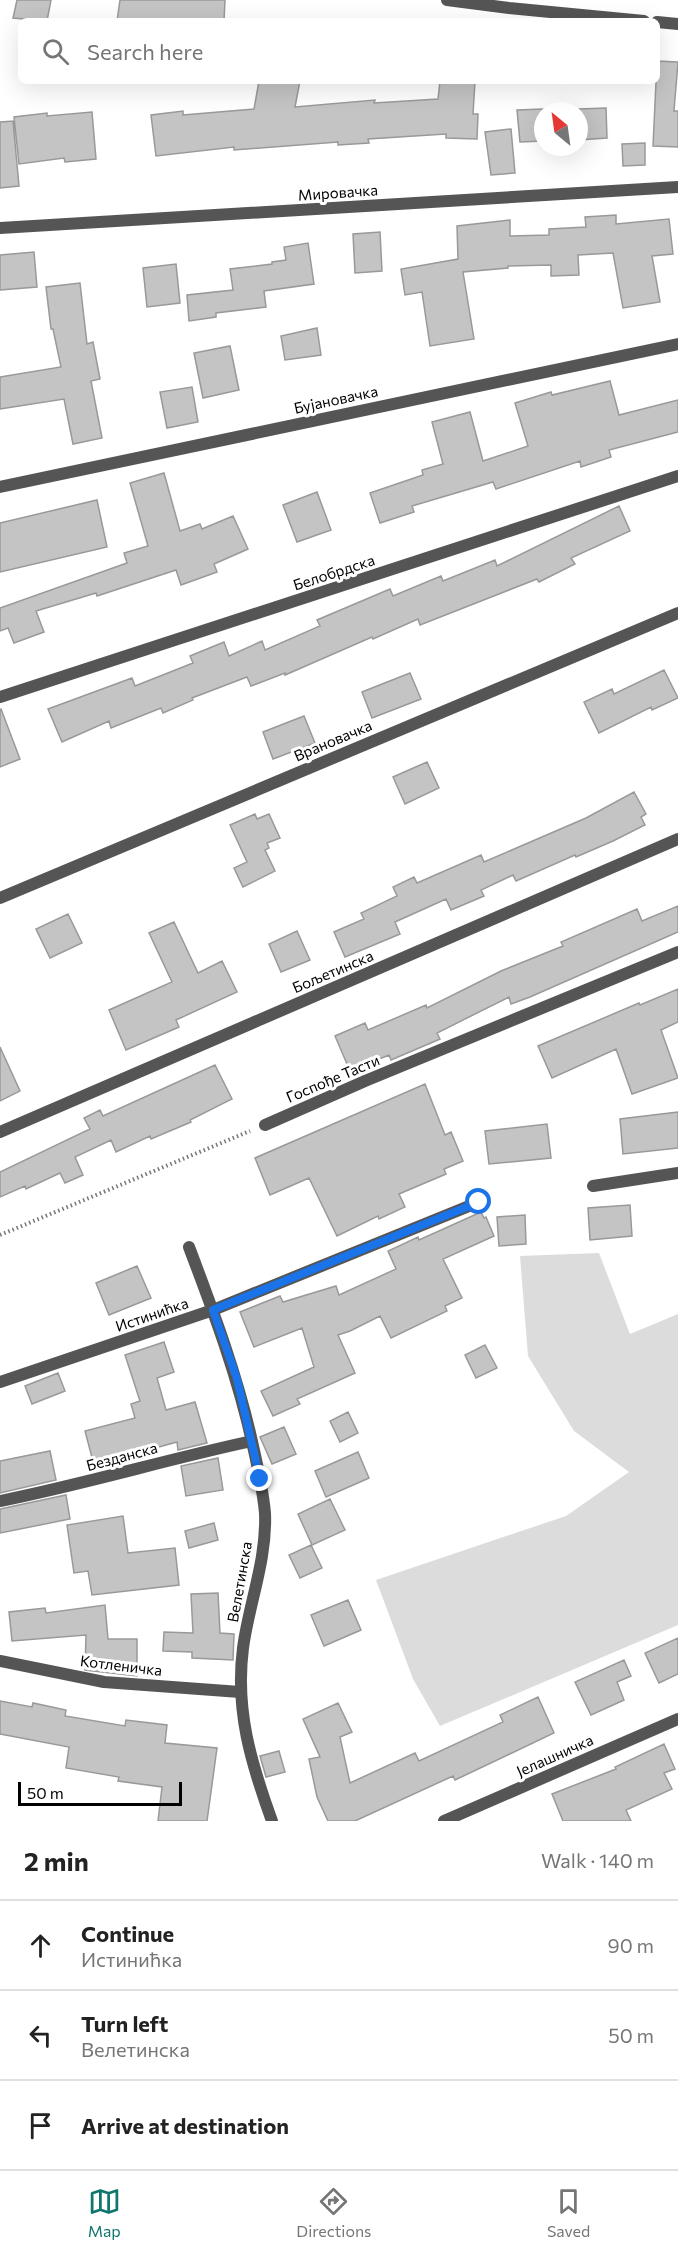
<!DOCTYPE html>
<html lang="en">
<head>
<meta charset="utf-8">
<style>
	body { margin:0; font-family:Commissioner,sans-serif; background:#f6f6f6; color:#222 }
	.compass { position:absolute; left:534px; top:102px; width:54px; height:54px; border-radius:50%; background:#fff; box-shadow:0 6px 24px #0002; rotate:331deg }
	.scale { position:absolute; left:18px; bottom:15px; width:164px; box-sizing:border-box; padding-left:6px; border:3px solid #000; border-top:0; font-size:16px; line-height:21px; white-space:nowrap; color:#000; -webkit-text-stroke:4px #fff; paint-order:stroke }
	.stop { position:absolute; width:18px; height:18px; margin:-14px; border:4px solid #1a73e8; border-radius:50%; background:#fff }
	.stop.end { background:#1a73e8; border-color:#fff; box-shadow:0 2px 6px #0008 }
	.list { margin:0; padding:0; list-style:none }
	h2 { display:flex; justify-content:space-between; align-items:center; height:78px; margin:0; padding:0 24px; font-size:26px }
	h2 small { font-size:20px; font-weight:400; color:#767676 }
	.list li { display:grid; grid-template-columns:39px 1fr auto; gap:18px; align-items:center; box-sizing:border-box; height:90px; padding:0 24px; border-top:2px solid #e0e0e0 }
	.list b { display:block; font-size:22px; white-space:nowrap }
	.list p { margin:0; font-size:20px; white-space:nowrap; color:#767676 }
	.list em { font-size:20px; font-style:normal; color:#767676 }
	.icon { flex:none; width:33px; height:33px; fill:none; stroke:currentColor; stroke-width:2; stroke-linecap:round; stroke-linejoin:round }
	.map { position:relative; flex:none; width:678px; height:1821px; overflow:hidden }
	.search { position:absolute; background:#fff; box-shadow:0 6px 24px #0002; left:18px; right:18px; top:18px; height:66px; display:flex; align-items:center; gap:15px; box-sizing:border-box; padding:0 21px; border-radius:9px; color:#767676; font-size:22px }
	.sheet { height:348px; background:#fff }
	nav { display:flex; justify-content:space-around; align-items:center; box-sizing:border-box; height:84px; border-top:2px solid #e0e0e0; background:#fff; font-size:16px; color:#767676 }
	nav a { display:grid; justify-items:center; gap:3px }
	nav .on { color:#0f766e }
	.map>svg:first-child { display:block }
	.green { fill:#dcdcdc }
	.building { fill:#c4c4c4; stroke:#999; stroke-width:1.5 }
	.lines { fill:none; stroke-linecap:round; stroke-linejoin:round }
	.path { stroke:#777; stroke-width:4; stroke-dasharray:1.5 3; stroke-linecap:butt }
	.minor { stroke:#555; stroke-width:12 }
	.route { stroke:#1a73e8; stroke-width:8 }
	.labels { text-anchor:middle; stroke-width:6; stroke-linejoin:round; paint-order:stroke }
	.street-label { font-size:15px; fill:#000; stroke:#fff }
</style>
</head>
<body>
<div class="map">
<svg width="678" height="1821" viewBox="0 0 678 1821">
	<rect width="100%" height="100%" fill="#fff"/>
	<!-- green -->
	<path class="green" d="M 599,1253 L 630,1334 L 678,1314 L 678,1625 L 440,1726 L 413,1679 L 376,1580 L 566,1516 L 629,1472 L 574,1431 L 528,1356 L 520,1256 Z"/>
	<!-- building -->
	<path class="building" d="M 17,0 L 51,0 L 47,21 L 13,18 Z
		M 120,0 L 225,0 L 224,21 L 117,21 Z
		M 657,61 L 678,62 L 674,111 L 678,111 L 678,147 L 653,146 Z
		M 259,81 L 300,81 L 295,107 L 375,100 L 374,103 L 438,99 L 440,81 L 475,81 L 473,114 L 478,114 L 477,139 L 446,138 L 446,134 L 368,139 L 369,143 L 338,145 L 338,142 L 234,150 L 234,147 L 156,156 L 151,115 L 183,111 L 183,115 L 254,109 Z
		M 606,108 L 607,138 L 579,140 L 579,109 Z
		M 543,109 L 543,141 L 520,142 L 517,110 Z
		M 92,112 L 96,159 L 65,162 L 64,158 L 19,164 L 14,117 L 47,113 L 47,116 Z
		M 13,121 L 19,186 L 0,188 L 0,122 Z
		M 511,129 L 515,173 L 491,175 L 485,132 Z
		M 645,143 L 645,165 L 623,166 L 622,144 Z
		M 616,215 L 616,224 L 669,219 L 673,254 L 652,256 L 660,302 L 623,308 L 613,253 L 578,255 L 579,275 L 551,276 L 551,265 L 508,266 L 508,268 L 463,272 L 474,339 L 430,346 L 422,292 L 405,295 L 401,269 L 458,259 L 457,226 L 510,220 L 510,236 L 549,235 L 549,229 L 586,227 L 585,217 Z
		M 380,232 L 382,271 L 355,273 L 353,234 Z
		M 308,243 L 314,284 L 264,291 L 266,307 L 216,313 L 216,317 L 189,321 L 187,295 L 233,290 L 230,269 L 272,264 L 272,262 L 286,260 L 284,247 Z
		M 34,252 L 37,287 L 0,290 L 0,255 Z
		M 176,264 L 180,303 L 147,307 L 143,268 Z
		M 80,283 L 87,344 L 93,342 L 100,379 L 91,381 L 102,438 L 73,444 L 64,399 L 0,409 L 0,377 L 61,367 L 53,329 L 51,329 L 46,287 Z
		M 317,328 L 321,355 L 285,360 L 281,336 Z
		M 230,346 L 239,390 L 203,398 L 194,353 Z
		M 610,381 L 619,415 L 678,400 L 678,432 L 609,450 L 611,457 L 581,467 L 580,461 L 496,489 L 493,482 L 412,506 L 414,512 L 380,523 L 370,493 L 423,475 L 422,470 L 443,464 L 432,422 L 470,412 L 483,461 L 528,446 L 515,403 L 551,392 L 552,395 Z
		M 192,387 L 198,422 L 167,428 L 160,392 Z
		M 164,473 L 180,531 L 200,524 L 202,529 L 233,516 L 248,549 L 214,564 L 217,572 L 181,585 L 176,570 L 97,596 L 96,593 L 36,611 L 44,632 L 14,643 L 8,628 L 0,631 L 0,608 L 127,563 L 124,553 L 148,546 L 130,483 Z
		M 317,492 L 331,530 L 297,542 L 283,505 Z
		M 97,500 L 107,547 L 0,572 L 0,523 Z
		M 619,506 L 630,531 L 571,558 L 575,564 L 539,582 L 537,579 L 420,625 L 418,619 L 373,639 L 372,637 L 285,675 L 285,673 L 251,686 L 247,677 L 192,698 L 193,700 L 163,713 L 161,708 L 111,728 L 109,721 L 62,742 L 48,709 L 132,678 L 135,686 L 193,663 L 190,656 L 224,642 L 229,656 L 262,641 L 265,650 L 320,626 L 317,620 L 390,589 L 393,596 L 441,576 L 443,581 L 495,560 L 497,566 Z
		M 664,670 L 678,698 L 652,710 L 651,707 L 599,733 L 584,702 L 612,689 L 614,694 Z
		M 410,673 L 421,699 L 372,718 L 362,692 Z
		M 1,709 L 20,759 L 0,767 L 0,710 Z
		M 304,716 L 315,743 L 273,759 L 263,732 Z
		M 427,762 L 439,788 L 405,804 L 393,777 Z
		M 634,792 L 646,814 L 641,817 L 645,825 L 613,841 L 576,857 L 575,855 L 516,881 L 513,875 L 481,890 L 484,896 L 451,910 L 446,899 L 395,922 L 400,934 L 345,957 L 334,932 L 364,919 L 361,913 L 397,896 L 393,887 L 414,877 L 417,883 L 481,855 L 484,862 L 586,818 Z
		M 255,814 L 257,819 L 269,814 L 280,838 L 267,843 L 269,848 L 265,850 L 275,871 L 243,887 L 234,868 L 247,862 L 230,825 Z
		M 678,906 L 678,932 L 530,997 L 511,1004 L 509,997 L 437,1033 L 440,1039 L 391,1060 L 389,1055 L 350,1071 L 335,1036 L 365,1023 L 368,1030 L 426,1005 L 427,1008 L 501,971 L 563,946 L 561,942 L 637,909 L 642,921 Z
		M 68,914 L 82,943 L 50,958 L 36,929 Z
		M 174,922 L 198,973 L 222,961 L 237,992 L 176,1020 L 179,1027 L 126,1050 L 109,1010 L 172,982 L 149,933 Z
		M 297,931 L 310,960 L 281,972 L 269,944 Z
		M 678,989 L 678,1022 L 661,1030 L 678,1078 L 632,1094 L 616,1049 L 552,1078 L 538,1046 L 639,1003 L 640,1005 Z
		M 0,1047 L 20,1091 L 0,1101 Z
		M 215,1065 L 232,1099 L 190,1120 L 191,1122 L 151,1139 L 150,1136 L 116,1152 L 111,1140 L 75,1157 L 83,1175 L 65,1183 L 60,1173 L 26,1189 L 25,1186 L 0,1197 L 0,1172 L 90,1129 L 84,1118 L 100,1110 L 103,1116 Z
		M 425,1084 L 445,1135 L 451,1132 L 463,1161 L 444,1169 L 446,1174 L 399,1194 L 405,1207 L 379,1219 L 378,1216 L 337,1236 L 309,1178 L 270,1195 L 255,1158 Z
		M 678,1112 L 678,1148 L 623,1154 L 620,1119 Z
		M 547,1124 L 551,1158 L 489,1164 L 485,1131 Z
		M 630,1205 L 632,1236 L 590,1240 L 588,1208 Z
		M 481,1212 L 484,1218 L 486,1217 L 494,1236 L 443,1259 L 462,1298 L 445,1306 L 447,1311 L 391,1338 L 380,1316 L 350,1331 L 338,1335 L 355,1373 L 297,1399 L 300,1404 L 273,1416 L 261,1391 L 314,1367 L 302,1328 L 254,1347 L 240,1312 L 280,1296 L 283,1302 L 336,1286 L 339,1295 L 396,1269 L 388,1251 L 418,1237 L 419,1240 Z
		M 525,1215 L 526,1244 L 499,1246 L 497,1217 Z
		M 137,1266 L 151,1298 L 109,1315 L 96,1283 Z
		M 164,1342 L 174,1372 L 157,1378 L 166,1410 L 195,1402 L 207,1443 L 178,1450 L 177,1442 L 94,1465 L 85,1431 L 135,1418 L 131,1404 L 140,1401 L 125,1355 Z
		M 485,1345 L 497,1368 L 476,1378 L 465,1355 Z
		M 58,1373 L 65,1391 L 32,1404 L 25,1386 Z
		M 348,1412 L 358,1433 L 340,1442 L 330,1421 Z
		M 284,1427 L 296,1454 L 272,1464 L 260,1437 Z
		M 50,1451 L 56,1480 L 0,1493 L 0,1461 Z
		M 358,1452 L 369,1478 L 326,1497 L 315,1471 Z
		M 218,1458 L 223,1490 L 186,1496 L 181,1466 Z
		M 66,1495 L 70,1519 L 0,1533 L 0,1509 Z
		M 330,1499 L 345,1530 L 312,1545 L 298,1514 Z
		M 123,1516 L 128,1553 L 175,1548 L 179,1585 L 92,1595 L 88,1571 L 74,1573 L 67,1525 Z
		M 214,1523 L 218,1540 L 189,1548 L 185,1531 Z
		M 311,1545 L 322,1568 L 300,1578 L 289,1555 Z
		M 218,1593 L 220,1633 L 234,1634 L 233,1660 L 192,1658 L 192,1652 L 163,1651 L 164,1632 L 193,1633 L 191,1594 Z
		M 348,1600 L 361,1630 L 324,1646 L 311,1615 Z
		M 105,1605 L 108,1639 L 137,1639 L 137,1676 L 85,1670 L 86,1635 L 12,1641 L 9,1612 L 45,1608 L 46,1613 Z
		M 678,1638 L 678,1674 L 659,1683 L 645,1653 Z
		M 624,1660 L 631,1676 L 617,1682 L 624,1700 L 591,1715 L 575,1682 Z
		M 538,1697 L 554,1733 L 455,1780 L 453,1776 L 355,1821 L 328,1821 L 317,1797 L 309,1759 L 320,1757 L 303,1719 L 338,1703 L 352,1732 L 340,1737 L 350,1783 L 415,1753 L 419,1761 L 503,1722 L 500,1715 Z
		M 0,1701 L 32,1707 L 33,1703 L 66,1710 L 65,1716 L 125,1726 L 126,1720 L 167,1725 L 165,1743 L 217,1748 L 207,1821 L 158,1821 L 162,1787 L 118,1781 L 119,1777 L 66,1768 L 69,1747 L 0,1734 Z
		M 664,1744 L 675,1769 L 664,1773 L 672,1789 L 626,1810 L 631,1821 L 563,1821 L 552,1794 L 616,1769 L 615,1767 Z
		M 279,1751 L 285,1772 L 266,1777 L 260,1756 Z"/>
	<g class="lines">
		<!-- path -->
		<path class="path" d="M 0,1235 L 250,1131"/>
		<!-- minor -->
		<path class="minor" d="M 447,0 L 509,8 L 644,21
			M 657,22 L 678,24
			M 0,228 L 678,187
			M 0,487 L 678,344
			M 0,697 L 678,476
			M 0,898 L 678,613
			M 265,1125 L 365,1081 L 678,952
			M 0,1132 L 678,839
			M 593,1186 L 678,1173
			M 189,1247 C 214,1313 238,1377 253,1446 C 258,1468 263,1491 265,1513 C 267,1560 249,1603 243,1648 C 235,1710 251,1763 272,1821
			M 0,1382 L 213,1310 L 479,1202
			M 0,1501 C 85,1484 168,1459 252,1441
			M 0,1661 L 104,1682 L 240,1692
			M 444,1821 L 678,1719"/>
	</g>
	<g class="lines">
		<!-- route -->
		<path class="route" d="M 260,1479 L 237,1379 L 213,1310 L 479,1202"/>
	</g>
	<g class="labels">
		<!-- street labels -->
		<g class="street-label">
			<text transform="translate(338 193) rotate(-4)" y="5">Мировачка</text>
			<text transform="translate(336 400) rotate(-12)" y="5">Бујановачка</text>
			<text transform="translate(334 573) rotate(-18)" y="5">Белобрдска</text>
			<text transform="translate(333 741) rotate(-23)" y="5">Врановачка</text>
			<text transform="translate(333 972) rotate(-23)" y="5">Бољетинска</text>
			<text transform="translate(333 1079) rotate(-23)" y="5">Госпође Тасти</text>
			<text transform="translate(152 1315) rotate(-19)" y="5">Истинићка</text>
			<text transform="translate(122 1457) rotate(-15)" y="5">Безданска</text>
			<text transform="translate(240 1582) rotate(-80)" y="5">Велетинска</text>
			<text transform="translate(121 1666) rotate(7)" y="5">Котленичка</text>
			<text transform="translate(555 1756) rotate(-24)" y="5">Јелашничка</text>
		</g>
	</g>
</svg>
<svg class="compass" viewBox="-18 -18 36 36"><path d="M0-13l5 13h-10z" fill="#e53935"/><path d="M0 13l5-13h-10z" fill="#767676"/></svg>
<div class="scale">50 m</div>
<div class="stop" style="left:479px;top:1202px"></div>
<div class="stop end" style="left:260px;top:1479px"></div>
<div class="search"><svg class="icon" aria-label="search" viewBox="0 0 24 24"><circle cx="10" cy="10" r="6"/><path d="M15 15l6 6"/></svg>Search here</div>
</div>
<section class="sheet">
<h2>2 min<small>Walk · 140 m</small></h2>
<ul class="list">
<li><svg class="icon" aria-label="ahead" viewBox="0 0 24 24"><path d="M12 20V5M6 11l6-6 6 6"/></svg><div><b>Continue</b><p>Истинићка</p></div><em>90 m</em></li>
<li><svg class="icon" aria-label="left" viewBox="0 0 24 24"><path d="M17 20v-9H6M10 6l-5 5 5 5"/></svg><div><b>Turn left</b><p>Велетинска</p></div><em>50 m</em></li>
<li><svg class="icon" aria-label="arrive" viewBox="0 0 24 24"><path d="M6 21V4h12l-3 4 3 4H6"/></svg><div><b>Arrive at destination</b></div></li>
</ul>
</section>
<nav>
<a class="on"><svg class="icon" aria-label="map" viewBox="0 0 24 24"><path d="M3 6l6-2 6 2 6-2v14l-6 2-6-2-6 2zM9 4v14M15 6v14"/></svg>Map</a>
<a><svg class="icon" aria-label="directions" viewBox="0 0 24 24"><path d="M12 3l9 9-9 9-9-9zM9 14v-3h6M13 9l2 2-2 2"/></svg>Directions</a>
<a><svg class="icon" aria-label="saved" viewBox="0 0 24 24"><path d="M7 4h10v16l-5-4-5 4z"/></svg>Saved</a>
</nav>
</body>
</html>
